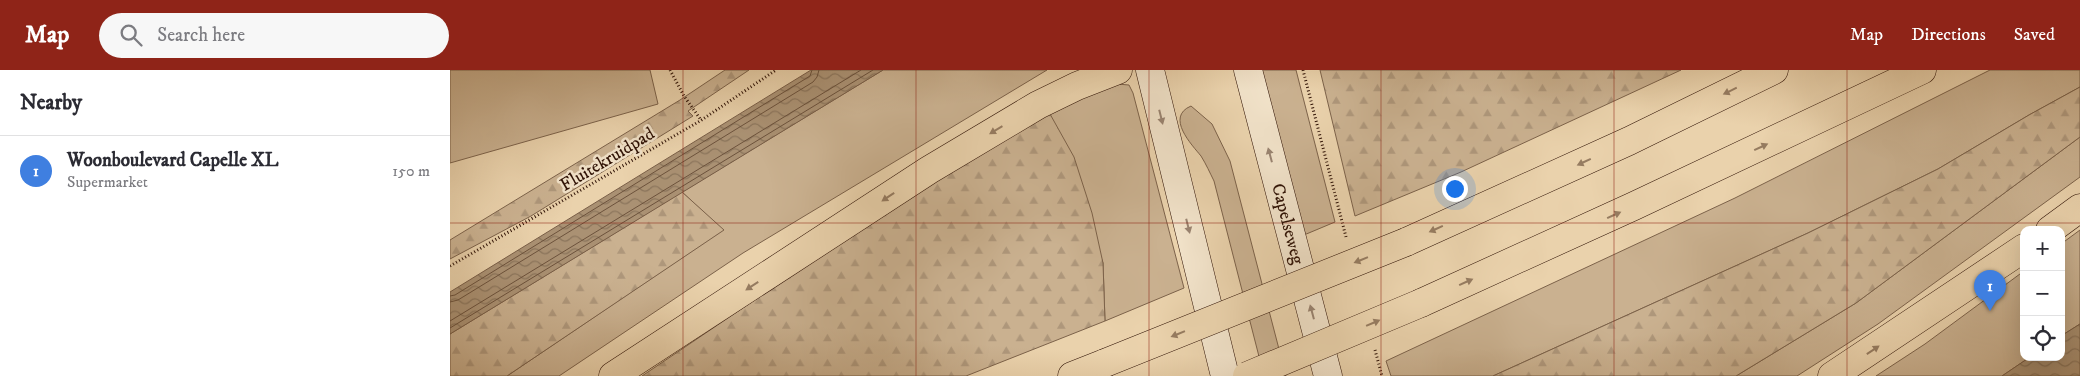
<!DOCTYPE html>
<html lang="en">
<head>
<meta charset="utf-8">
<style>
	body { margin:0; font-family:"IM FELL DW Pica",serif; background:#f7f7f7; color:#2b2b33 }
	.controls { position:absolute; right:15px; bottom:15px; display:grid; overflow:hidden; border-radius:10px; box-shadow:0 5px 20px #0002 }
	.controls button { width:45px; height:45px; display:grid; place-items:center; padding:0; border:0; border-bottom:1px solid #e1e1e2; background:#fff; color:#2b2b33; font:25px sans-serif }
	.you { position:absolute; left:1004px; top:118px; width:18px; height:18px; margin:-12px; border:4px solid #fff; border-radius:50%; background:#1a73e8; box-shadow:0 0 0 8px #1a73e833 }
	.badge { display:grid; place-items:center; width:32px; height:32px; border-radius:50%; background:#8f2418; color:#fff; font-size:16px; font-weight:700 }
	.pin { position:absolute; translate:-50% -41px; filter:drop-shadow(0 1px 2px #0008) }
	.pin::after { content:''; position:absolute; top:26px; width:18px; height:15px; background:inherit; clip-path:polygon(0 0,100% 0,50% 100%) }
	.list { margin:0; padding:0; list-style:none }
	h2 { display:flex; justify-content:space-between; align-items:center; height:65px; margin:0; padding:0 20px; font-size:21px }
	h2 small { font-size:16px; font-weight:400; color:#7c7c81 }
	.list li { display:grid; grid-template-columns:32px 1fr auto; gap:15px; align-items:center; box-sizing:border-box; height:70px; padding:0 20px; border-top:1px solid #e1e1e2 }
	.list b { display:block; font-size:19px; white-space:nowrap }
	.list p { margin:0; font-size:16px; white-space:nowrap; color:#7c7c81 }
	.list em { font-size:16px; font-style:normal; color:#7c7c81 }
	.icon { flex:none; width:28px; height:28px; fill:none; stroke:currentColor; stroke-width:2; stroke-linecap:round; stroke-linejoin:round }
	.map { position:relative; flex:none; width:1630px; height:306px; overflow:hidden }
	header { display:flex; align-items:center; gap:30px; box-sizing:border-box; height:70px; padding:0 25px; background:#8f2418; color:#fff }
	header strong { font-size:24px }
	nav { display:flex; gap:28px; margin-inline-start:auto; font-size:18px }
	.search { width:350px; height:45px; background:#f7f7f7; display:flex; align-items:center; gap:12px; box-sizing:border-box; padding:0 18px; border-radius:28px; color:#7c7c81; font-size:19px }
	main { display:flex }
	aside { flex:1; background:#fff }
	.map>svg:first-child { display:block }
	.green { fill:#cab190; stroke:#7c624a }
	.forest { fill:url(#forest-firs); stroke:#7c624a }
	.water { fill:url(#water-waves); stroke:#795e47 }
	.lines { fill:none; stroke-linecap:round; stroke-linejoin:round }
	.shore { stroke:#6c523c; stroke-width:1 }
	.secondary-casing { stroke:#2f1205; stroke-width:29 }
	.motorway-casing { stroke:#2f1205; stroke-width:29 }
	.path { stroke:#2f1205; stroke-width:3; stroke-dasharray:1 2.5; stroke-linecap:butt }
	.secondary { stroke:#f1e2c9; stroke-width:28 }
	.motorway { stroke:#ead2ac; stroke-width:28 }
	.motorway-bridge-casing { stroke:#2f1205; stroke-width:29; stroke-linecap:butt }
	.motorway-bridge { stroke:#ead2ac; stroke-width:28 }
	.oneway { fill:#967c61 }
	.oneway2 { fill:#9a8471 }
	.grid { fill:none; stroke:#8f2418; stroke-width:1; stroke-opacity:0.55 }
	.labels { text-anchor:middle; stroke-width:5; stroke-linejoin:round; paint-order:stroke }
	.street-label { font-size:18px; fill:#2f1205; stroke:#f1e2c9 }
</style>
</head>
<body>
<header>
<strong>Map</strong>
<div class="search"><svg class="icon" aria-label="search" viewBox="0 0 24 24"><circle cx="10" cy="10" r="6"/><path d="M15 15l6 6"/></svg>Search here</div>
<nav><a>Map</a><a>Directions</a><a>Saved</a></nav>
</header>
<main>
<aside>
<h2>Nearby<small></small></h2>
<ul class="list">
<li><span class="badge" style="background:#3f7fe0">1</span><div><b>Woonboulevard Capelle XL</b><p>Supermarket</p></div><em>150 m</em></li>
</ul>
</aside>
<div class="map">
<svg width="1630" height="306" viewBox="0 0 1630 306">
	<defs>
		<pattern id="forest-firs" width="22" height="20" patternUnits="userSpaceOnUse" patternTransform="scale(1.25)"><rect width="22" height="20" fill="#cab190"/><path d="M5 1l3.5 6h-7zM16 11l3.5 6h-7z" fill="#ae977b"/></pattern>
		<pattern id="water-waves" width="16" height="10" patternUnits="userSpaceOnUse" patternTransform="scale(1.25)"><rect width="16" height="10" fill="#aa9173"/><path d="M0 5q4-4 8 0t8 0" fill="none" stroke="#8b755c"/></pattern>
	</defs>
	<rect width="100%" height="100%" fill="#ead2ac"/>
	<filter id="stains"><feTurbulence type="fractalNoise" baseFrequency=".004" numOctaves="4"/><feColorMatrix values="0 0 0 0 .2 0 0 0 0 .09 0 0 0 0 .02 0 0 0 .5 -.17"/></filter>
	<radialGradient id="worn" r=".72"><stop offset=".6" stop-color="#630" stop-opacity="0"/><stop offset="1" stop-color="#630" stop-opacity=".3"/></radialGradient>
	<!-- green -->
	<path class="green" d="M 0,0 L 200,0 L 208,34 L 0,93 Z
		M 433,0 L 597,0 L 293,183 L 109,306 L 57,306 L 273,160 L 232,122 Z
		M 812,0 L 846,0 L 885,152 L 854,165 Z
		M 1540,0 L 1630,0 L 1630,17 L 1579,45 L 1488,99 L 1358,163 L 1043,306 L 941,306 L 936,291 L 1285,128 Z
		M 667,14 L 679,15 L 683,23 L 734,218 L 655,251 L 653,193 L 600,44 L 642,20 Z
		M 741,36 L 762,54 L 780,91 L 836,306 L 814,306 L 764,111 C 760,103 756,94 751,86 C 742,75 715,47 741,36 Z
		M 1630,67 L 1630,107 L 1428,254 L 1347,306 L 1286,306 L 1406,233 Z
		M 1630,160 L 1630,254 L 1611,266 L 1611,174 Z
		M 1574,201 L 1574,287 L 1580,287 L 1552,306 L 1426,306 L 1475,274 Z"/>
	<!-- forest -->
	<path class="forest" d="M 275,0 L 299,0 L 238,41 L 243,46 L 81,146 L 0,189 L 0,170 L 230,30 Z
		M 870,0 L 1231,0 L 1011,102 L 905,146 Z
		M 1630,17 L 1630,67 L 1406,233 L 1286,306 L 1043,306 L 1358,163 L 1488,99 L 1579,45 Z
		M 600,44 L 624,87 L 642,143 L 653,193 L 655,251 L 516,306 L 192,306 C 326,216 459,123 600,44 Z
		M 232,122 L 274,160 L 57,306 L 0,306 L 0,264 Z"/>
	<!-- water -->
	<path class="water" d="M 361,0 L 433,0 L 0,264 L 0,222 Z
		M 1630,254 L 1630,306 L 1552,306 L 1580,287 L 1611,287 L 1611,266 Z"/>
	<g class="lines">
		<!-- shore -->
		<path class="shore" d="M 0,226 L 5,225 L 360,6 L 362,0
			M 0,232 L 8,230 L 363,12 L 367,7 L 369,0
			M 0,251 L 411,0
			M 0,258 L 423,0"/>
		<!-- secondary casing -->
		<g class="secondary-casing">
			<g id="secondary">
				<path d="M 700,0 L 775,306"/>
				<path id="s1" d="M 798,0 L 878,306"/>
			</g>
		</g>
		<!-- motorway casing -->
		<g class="motorway-casing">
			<path id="motorway" d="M 1600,160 L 1630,138
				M 956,172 L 1179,71 L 1324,0
				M 971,233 L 1184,136 L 1472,0
				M 163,306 L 479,100 L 588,35 L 627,16 L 668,0
				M 622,306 L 655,293
				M 1382,306 L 1574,178"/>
		</g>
		<!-- path -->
		<path class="path" d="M 220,0 L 234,26 L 251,50
			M 853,0 L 896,167
			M 0,196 L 250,51 L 326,0
			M 925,280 L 932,306"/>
		<!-- secondary -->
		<use href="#secondary" class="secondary"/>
		<!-- motorway -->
		<use href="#motorway" class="motorway"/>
		<!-- motorway-bridge casing -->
		<g class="motorway-bridge-casing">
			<path id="motorway-bridge" d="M 655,293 L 956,172
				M 797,306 L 971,233"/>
		</g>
		<!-- motorway-bridge -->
		<use href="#motorway-bridge" class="motorway-bridge"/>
	</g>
	<!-- one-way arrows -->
	<defs><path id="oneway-solid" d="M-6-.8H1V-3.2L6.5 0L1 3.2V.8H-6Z" transform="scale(1.25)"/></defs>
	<g class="oneway">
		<use href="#oneway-solid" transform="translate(1280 21) rotate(154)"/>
		<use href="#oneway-solid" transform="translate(546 60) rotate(149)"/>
		<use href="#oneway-solid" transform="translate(1311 77) rotate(-25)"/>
		<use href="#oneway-solid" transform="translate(1134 92) rotate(155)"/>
		<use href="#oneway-solid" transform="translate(438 127) rotate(146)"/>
		<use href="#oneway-solid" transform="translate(1164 145) rotate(-24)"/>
		<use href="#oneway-solid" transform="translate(986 159) rotate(156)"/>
		<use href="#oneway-solid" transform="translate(911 190) rotate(158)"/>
		<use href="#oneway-solid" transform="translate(1016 212) rotate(-24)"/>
		<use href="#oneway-solid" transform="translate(302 216) rotate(147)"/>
		<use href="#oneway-solid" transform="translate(923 253) rotate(-23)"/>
		<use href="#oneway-solid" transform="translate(728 264) rotate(158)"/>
		<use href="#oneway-solid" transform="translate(1423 280) rotate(-34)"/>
	</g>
	<g class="oneway2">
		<use href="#oneway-solid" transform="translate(711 47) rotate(76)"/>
		<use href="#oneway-solid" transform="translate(820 85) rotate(-105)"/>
		<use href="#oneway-solid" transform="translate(738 156) rotate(76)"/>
		<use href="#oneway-solid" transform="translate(862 242) rotate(-105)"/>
	</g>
	<!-- grid -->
	<path class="grid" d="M 233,0 L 233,306M 466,0 L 466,306M 699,0 L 699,306M 931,0 L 931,306M 1164,0 L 1164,306M 1397,0 L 1397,306M 0,153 L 1630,153"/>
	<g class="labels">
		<!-- street labels -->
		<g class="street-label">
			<text transform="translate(157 89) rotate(-31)" y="6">Fluitekruidpad</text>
			<text dy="6" stroke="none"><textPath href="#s1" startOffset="159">Capelseweg</textPath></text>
		</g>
	</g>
	<rect width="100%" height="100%" filter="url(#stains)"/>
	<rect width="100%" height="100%" fill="url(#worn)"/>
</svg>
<div class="controls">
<button>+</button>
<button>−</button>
<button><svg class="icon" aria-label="locate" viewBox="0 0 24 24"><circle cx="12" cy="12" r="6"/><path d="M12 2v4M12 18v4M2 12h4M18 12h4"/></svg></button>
</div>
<div class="you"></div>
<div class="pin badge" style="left:1540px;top:241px;background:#3f7fe0">1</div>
</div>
</main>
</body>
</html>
